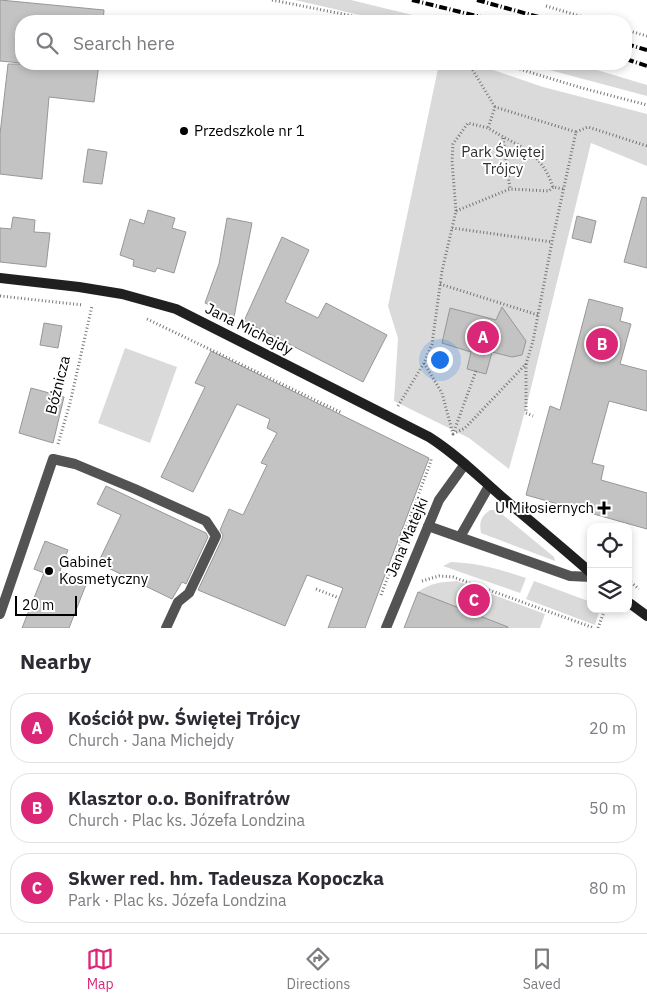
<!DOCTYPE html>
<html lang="en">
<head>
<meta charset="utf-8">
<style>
	body { margin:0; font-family:"IBM Plex Sans",sans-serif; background:#f7f7f7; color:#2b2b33 }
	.controls { position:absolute; right:15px; bottom:15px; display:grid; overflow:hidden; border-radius:10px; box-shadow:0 2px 8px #0003 }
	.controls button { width:45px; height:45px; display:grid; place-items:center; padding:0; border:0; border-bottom:1px solid #e1e1e2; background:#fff; color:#2b2b33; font:25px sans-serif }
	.scale { position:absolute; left:15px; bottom:12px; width:62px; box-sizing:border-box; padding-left:5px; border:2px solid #000; border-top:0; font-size:14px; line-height:18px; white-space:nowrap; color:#000; -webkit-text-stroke:4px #fff; paint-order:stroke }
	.you { position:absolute; left:439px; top:359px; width:18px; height:18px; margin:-12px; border:4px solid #fff; border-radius:50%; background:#1a73e8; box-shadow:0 0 0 8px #1a73e833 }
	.badge { display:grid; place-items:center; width:32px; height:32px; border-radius:50%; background:#db2777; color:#fff; font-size:16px; font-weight:700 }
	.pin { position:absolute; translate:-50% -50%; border:2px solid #fff; box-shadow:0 1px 5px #0006 }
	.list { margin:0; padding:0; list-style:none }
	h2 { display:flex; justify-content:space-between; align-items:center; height:65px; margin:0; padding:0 20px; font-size:21px }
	h2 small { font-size:16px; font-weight:400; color:#7c7c81 }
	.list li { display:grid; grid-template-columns:32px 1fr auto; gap:15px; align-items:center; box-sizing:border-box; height:70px; margin:0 10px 10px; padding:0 10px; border:1px solid #e1e1e2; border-radius:20px }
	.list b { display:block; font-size:19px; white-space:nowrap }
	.list p { margin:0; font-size:16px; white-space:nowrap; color:#7c7c81 }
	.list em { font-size:16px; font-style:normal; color:#7c7c81 }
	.icon { flex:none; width:28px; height:28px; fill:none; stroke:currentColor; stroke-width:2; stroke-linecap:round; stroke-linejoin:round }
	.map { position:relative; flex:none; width:647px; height:628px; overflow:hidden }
	.search { position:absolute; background:#fff; box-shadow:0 2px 8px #0003; left:15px; right:15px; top:15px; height:55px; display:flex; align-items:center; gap:12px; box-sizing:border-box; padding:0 18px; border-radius:20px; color:#7c7c81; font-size:19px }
	.sheet { height:305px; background:#fff }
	nav { display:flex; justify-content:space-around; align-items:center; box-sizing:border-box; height:70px; border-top:1px solid #e1e1e2; background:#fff; font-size:14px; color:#7c7c81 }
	nav a { display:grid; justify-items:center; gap:2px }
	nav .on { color:#db2777 }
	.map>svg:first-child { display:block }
	.green { fill:#dadada }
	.building { fill:#c3c3c3; stroke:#979797 }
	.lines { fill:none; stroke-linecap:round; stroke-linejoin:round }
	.path { stroke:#757575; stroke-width:3; stroke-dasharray:1 2.5; stroke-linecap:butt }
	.street { stroke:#535353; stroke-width:10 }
	.secondary { stroke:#202020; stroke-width:10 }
	.rail { stroke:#000; stroke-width:4; stroke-dasharray:8 2.5 1 2.5; stroke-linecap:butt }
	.poi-dot { fill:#000; stroke:#fff; stroke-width:2 }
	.labels { text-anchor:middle; stroke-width:4; stroke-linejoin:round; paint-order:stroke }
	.poi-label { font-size:15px; fill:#000; stroke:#fff; text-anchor:start }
	.park-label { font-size:15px; fill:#313131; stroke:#fff }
	.street-label { font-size:15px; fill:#000; stroke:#fff }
</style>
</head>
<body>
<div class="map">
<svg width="647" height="628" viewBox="0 0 647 628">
	<rect width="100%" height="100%" fill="#fff"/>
	<!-- green -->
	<path class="green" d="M 295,0 L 351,0 L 437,21 L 386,21 Z
		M 439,64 L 476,64 L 543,87 L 647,114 L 647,166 L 591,143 L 527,404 L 509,469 L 469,438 L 394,401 L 398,338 L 388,306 Z
		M 527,64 L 577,64 L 647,85 L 647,96 Z
		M 125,348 L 177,367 L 150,443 L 98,423 Z
		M 490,510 L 497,510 L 554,557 L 555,561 L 481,533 C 479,521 481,517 490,510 Z
		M 451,562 C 479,563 499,569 526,578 L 520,593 L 443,566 Z
		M 457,581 L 545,614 L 540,628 L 498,628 L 499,624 L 418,592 C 430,583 441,582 457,581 Z
		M 534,581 L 591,602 L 591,609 L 600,609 L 595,625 L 526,599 Z"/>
	<!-- building -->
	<path class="building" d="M 0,0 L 104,10 L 103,21 L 21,21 L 21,63 L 0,61 Z
		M 8,64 L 99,64 L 94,102 L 49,97 L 42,179 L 0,174 L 0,134 Z
		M 88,149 L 107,152 L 102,184 L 83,182 Z
		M 642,197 L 647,198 L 647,268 L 624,262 Z
		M 148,210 L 175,218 L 172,228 L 186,232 L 174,273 L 157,268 L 155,272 L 133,266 L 134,260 L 120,255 L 130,219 L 144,224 Z
		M 577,216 L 596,221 L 591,243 L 572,238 Z
		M 13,217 L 35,220 L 34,232 L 50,233 L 46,267 L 0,262 L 0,228 L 11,229 Z
		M 227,218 L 252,223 L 234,317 L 205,303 L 219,264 Z
		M 282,237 L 309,250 L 285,302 L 318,318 L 326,303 L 387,335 L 363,382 L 244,321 Z
		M 589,299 L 623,308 L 620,321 L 631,324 L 620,364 L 647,371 L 647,411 L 609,401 L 592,463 L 604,466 L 601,480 L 647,493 L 647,529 L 526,495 L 550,406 L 560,410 Z
		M 502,307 L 526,341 L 522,355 L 512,357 L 492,352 L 486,374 L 467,369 L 471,352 L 442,343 L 450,308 L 496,320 Z
		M 44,323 L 62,326 L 58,348 L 40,345 Z
		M 211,351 L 429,458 L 365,628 L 328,628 L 343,588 L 307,575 L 285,626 L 198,590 L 222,539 L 223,535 L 220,530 L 229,509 L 243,515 L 267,465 L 261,463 L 277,433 L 267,428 L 270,419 L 237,404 L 193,492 L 161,477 L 205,387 L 195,383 Z
		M 31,388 L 64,397 L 53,443 L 19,433 Z
		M 106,486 L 206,533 L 208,537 L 186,584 L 182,582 L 172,599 L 98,563 L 121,515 L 97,504 Z
		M 45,541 L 68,550 L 60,571 L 87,582 L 69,628 L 22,628 L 44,573 L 34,569 Z
		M 418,592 L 508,627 L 508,628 L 404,628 Z"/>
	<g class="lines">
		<!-- path -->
		<path class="path" d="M 272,0 L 358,17 L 372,21
			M 546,6 L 597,21
			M 626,30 L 647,36
			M 469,64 L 495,107
			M 503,64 L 582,88 L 647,105
			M 503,138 L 510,189
			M 563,189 L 553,187 C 540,149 518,147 488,128 L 495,107 L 576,132
			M 456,211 L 452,161 L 453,144 L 468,123 L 488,128
			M 452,228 L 552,242
			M 440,284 L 538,315
			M 0,296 L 83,305
			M 147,319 L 342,413
			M 424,363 L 442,393 L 453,434 L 476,371
			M 526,364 L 526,413 L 533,416
			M 398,406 L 424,363 L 432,344 L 442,271 L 456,211 L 510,189 L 549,191 L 553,187
			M 453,434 L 465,428 L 526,364 L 533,341 L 552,242 L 576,132 L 588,127 L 647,146
			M 58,444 L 70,403 L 92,306
			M 628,580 L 639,589
			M 422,581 L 439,576 L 453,577 L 594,628
			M 316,589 L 339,598
			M 381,595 L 431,461 L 431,458
			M 598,628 L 605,609"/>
		<!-- street -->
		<path class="street" d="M 428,526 L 570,576 L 591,577
			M 460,537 L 489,486
			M 0,614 L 53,459 L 75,464 L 135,489 L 206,521 L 216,536 L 189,593 L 178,602 L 166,628
			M 386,628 L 439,500 L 465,464"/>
		<!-- secondary -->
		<path class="secondary" d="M 0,278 L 79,287 L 122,294 L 176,309 L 429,437 C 459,456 483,481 509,503 C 536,526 564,549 591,573
			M 628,602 L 647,616"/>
		<!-- rail -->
		<path class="rail" d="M 412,0 L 497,21
			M 477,0 L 553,21
			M 626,44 L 647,50
			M 626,59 L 647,66"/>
	</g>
	<!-- markers -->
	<g class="poi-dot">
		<circle cx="184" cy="131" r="5"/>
		<path d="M601.5 500.5h5v5h5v5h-5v5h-5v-5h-5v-5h5z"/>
		<circle cx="49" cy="571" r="5"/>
	</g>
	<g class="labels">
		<!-- poi labels -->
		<g class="poi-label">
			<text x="194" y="136">Przedszkole nr 1</text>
			<text x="594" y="513" text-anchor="end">U Miłosiernych</text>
			<text x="59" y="567">Gabinet<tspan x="59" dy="17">Kosmetyczny</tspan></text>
		</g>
		<!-- park labels -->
		<g class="park-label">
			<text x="503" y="157">Park Świętej<tspan x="503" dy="17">Trójcy</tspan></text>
		</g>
		<!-- street labels -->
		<g class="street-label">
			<text transform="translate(249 329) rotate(27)" y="5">Jana Michejdy</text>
			<text transform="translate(58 385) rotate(-76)" y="5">Bóżnicza</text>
			<text transform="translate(407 537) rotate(-67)" y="5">Jana Matejki</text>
		</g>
	</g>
</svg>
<div class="controls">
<button><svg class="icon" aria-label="locate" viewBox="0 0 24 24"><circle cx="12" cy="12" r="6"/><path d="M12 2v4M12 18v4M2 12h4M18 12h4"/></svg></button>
<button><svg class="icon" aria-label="layers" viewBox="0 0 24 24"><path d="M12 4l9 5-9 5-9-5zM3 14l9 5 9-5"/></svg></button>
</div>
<div class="scale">20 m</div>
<div class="you"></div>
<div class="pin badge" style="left:483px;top:337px">A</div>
<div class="pin badge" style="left:602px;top:344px">B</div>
<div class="pin badge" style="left:474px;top:600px">C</div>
<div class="search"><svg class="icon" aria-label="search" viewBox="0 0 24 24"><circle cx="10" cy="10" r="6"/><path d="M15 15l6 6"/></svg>Search here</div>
</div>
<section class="sheet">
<h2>Nearby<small>3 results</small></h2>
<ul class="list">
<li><span class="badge">A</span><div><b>Kościół pw. Świętej Trójcy</b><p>Church · Jana Michejdy</p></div><em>20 m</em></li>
<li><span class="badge">B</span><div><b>Klasztor o.o. Bonifratrów</b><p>Church · Plac ks. Józefa Londzina</p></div><em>50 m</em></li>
<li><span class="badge">C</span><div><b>Skwer red. hm. Tadeusza Kopoczka</b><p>Park · Plac ks. Józefa Londzina</p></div><em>80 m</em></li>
</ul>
</section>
<nav>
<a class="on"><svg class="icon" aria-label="map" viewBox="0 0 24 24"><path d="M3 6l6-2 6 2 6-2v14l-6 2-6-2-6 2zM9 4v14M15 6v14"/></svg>Map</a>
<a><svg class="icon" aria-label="directions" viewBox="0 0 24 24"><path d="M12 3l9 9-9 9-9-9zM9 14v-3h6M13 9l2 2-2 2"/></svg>Directions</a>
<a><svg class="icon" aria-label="saved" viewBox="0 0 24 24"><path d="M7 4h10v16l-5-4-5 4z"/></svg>Saved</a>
</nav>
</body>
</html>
